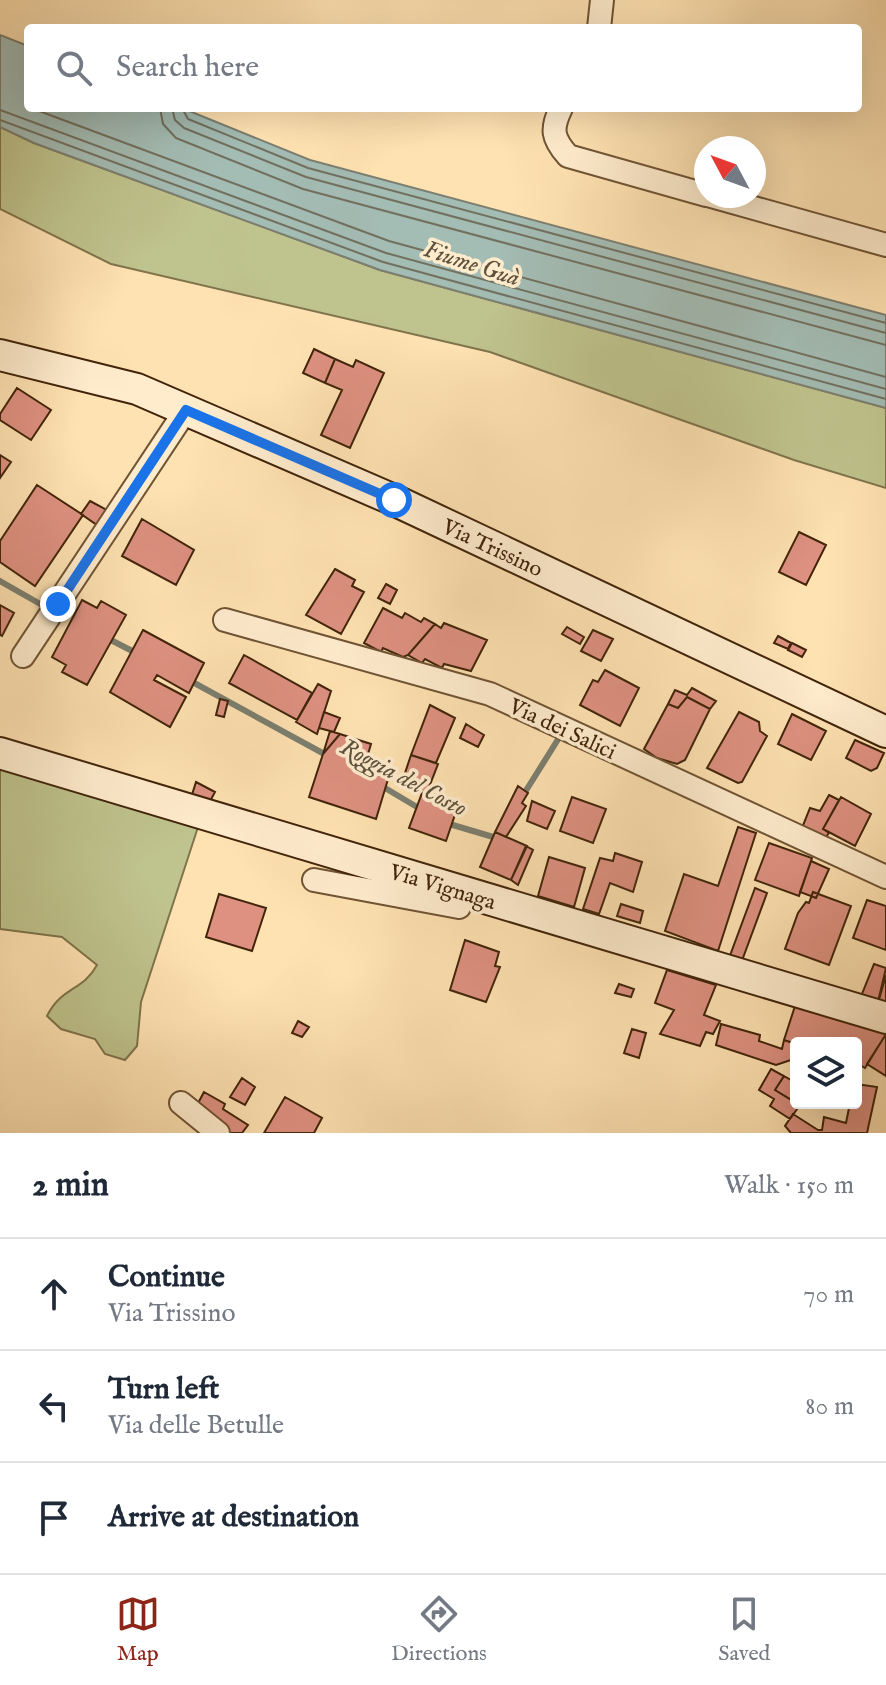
<!DOCTYPE html>
<html lang="en">
<head>
<meta charset="utf-8">
<style>
	body { margin:0; font-family:"IM FELL English",serif; background:#f2f2f3; color:#1f2937 }
	.controls { position:absolute; right:24px; bottom:24px; display:grid; overflow:hidden; border-radius:8px; box-shadow:0 8px 32px #0002 }
	.controls button { width:72px; height:72px; display:grid; place-items:center; padding:0; border:0; border-bottom:2px solid #e0e1e3; background:#fff; color:#1f2937; font:40px sans-serif }
	.compass { position:absolute; left:694px; top:136px; width:72px; height:72px; border-radius:50%; background:#fff; box-shadow:0 8px 32px #0002; rotate:311deg }
	.stop { position:absolute; width:24px; height:24px; margin:-18px; border:6px solid #1a73e8; border-radius:50%; background:#fff }
	.stop.end { background:#1a73e8; border-color:#fff; box-shadow:0 2px 8px #0008 }
	.list { margin:0; padding:0; list-style:none }
	h2 { display:flex; justify-content:space-between; align-items:center; height:104px; margin:0; padding:0 32px; font-size:34px }
	h2 small { font-size:26px; font-weight:400; color:#747a83 }
	.list li { display:grid; grid-template-columns:52px 1fr auto; gap:24px; align-items:center; box-sizing:border-box; height:112px; padding:0 32px; border-top:2px solid #e0e1e3 }
	.list b { display:block; font-size:30px; white-space:nowrap }
	.list p { margin:0; font-size:26px; white-space:nowrap; color:#747a83 }
	.list em { font-size:26px; font-style:normal; color:#747a83 }
	.icon { flex:none; width:44px; height:44px; fill:none; stroke:currentColor; stroke-width:2; stroke-linecap:round; stroke-linejoin:round }
	.map { position:relative; flex:none; width:886px; height:1133px; overflow:hidden }
	.search { position:absolute; background:#fff; box-shadow:0 8px 32px #0002; left:24px; right:24px; top:24px; height:88px; display:flex; align-items:center; gap:20px; box-sizing:border-box; padding:0 28px; border-radius:8px; color:#747a83; font-size:30px }
	.sheet { height:440px; background:#fff }
	nav { display:flex; justify-content:space-around; align-items:center; box-sizing:border-box; height:112px; border-top:2px solid #e0e1e3; background:#fff; font-size:22px; color:#747a83 }
	nav a { display:grid; justify-items:center; gap:4px }
	nav .on { color:#8f2418 }
	.map>svg:first-child { display:block }
	.green { fill:#bfc38d; stroke:#80744c; stroke-width:2 }
	.water { fill:#a3bcb4; stroke:#7c7f70; stroke-width:2 }
	.lines { fill:none; stroke-linecap:round; stroke-linejoin:round }
	.shore { stroke:#72705f; stroke-width:2 }
	.stream { stroke:#7c7f70; stroke-width:6 }
	.building { fill:#de9181; stroke:#41240a; stroke-width:2 }
	.street-casing { stroke:#705434; stroke-width:26 }
	.secondary-casing { stroke:#41240a; stroke-width:34 }
	.street { stroke:#ffeccd; stroke-width:22 }
	.secondary { stroke:#ffeccd; stroke-width:30 }
	.route { stroke:#1a73e8; stroke-width:10 }
	.labels { text-anchor:middle; stroke-width:7; stroke-linejoin:round; paint-order:stroke }
	.street-label { font-size:22px; fill:#41240a; stroke:#ffeccd }
	.water-label { font-size:24px; font-style:italic; fill:#5e523d; stroke:#ffeccd }
</style>
</head>
<body>
<div class="map">
<svg width="886" height="1133" viewBox="0 0 886 1133">
	<rect width="100%" height="100%" fill="#ffe2b2"/>
	<filter id="stains"><feTurbulence type="fractalNoise" baseFrequency=".0025" numOctaves="4"/><feColorMatrix values="0 0 0 0 .2 0 0 0 0 .09 0 0 0 0 .02 0 0 0 .5 -.17"/></filter>
	<radialGradient id="worn" r=".72"><stop offset=".6" stop-color="#630" stop-opacity="0"/><stop offset="1" stop-color="#630" stop-opacity=".3"/></radialGradient>
	<!-- green -->
	<path class="green" d="M 0,127 L 34,143 L 380,270 L 886,408 L 886,488 L 794,460 L 490,352 L 111,264 L 0,209 Z
		M 0,765 L 199,824 L 141,1002 L 137,1046 L 125,1060 L 105,1054 L 95,1039 L 61,1029 L 47,1016 C 61,987 83,991 97,965 L 62,937 L 0,929 Z"/>
	<!-- water -->
	<path class="water" d="M 0,35 L 28,46 L 28,108 L 182,108 L 310,160 L 886,315 L 886,408 L 380,270 L 34,143 L 0,127 Z"/>
	<g class="lines">
		<!-- shore -->
		<path class="shore" d="M 31,108 L 389,241 L 886,377
			M 160,108 L 163,124 L 176,138 L 303,189 L 886,345
			M 172,108 L 175,120 L 184,128 L 306,177 L 886,333
			M 182,108 L 188,119 L 308,168 L 886,323
			M 0,110 L 386,253 L 886,389
			M 0,120 L 383,262 L 886,399"/>
		<!-- stream -->
		<path class="stream" d="M 0,581 L 49,609
			M 105,637 L 138,654
			M 187,679 L 328,756
			M 380,785 L 422,810
			M 522,797 L 562,733
			M 446,823 L 500,839"/>
	</g>
	<!-- building -->
	<path class="building" d="M 314,349 L 335,359 L 325,383 L 303,373 Z
		M 335,359 L 353,367 L 356,360 L 384,373 L 350,448 L 321,435 L 342,390 L 325,383 Z
		M 17,388 L 51,410 L 31,440 L 0,420 L 0,414 Z
		M 0,455 L 11,462 L 0,478 Z
		M 37,485 L 83,515 L 35,586 L 0,562 L 0,541 Z
		M 90,501 L 107,510 L 97,525 L 81,514 Z
		M 142,519 L 194,550 L 176,585 L 122,556 Z
		M 799,532 L 826,545 L 806,585 L 779,572 Z
		M 335,569 L 355,580 L 352,586 L 364,592 L 341,634 L 306,615 Z
		M 386,584 L 397,590 L 390,604 L 378,598 Z
		M 82,600 L 97,608 L 101,601 L 126,615 L 87,685 L 62,672 L 66,665 L 52,657 Z
		M 0,605 L 14,613 L 2,636 L 0,635 Z
		M 383,608 L 402,618 L 405,613 L 421,622 L 424,618 L 435,624 L 408,655 L 403,657 L 383,648 L 381,652 L 364,643 Z
		M 444,623 L 487,640 L 471,671 L 444,664 L 442,668 L 425,659 L 422,663 L 408,655 L 435,624 L 441,628 Z
		M 567,627 L 584,637 L 580,644 L 562,634 Z
		M 143,630 L 204,663 L 189,693 L 157,675 L 154,680 L 186,697 L 170,727 L 110,692 Z
		M 593,630 L 613,639 L 601,661 L 581,651 Z
		M 778,636 L 791,643 L 788,649 L 774,643 Z
		M 792,643 L 806,650 L 802,657 L 788,650 Z
		M 244,655 L 312,693 L 297,720 L 229,683 Z
		M 605,670 L 639,688 L 620,726 L 580,705 L 593,680 L 598,682 Z
		M 318,684 L 331,691 L 317,734 L 296,722 Z
		M 692,688 L 716,701 L 710,709 L 687,697 L 678,708 L 668,704 L 675,690 L 687,695 Z
		M 687,697 L 710,709 L 685,760 L 677,764 L 657,758 L 644,749 L 668,704 L 678,708 Z
		M 220,699 L 228,701 L 224,717 L 216,715 Z
		M 430,705 L 455,718 L 436,763 L 411,755 Z
		M 324,712 L 340,718 L 334,732 L 319,728 Z
		M 739,712 L 759,722 L 760,731 L 767,736 L 742,782 L 738,783 L 707,768 Z
		M 792,714 L 826,731 L 811,760 L 778,744 Z
		M 466,724 L 484,735 L 478,747 L 460,738 Z
		M 330,731 L 340,734 L 323,754 Z
		M 340,734 L 371,744 L 364,768 L 389,776 L 376,819 L 309,797 L 323,754 Z
		M 855,740 L 884,753 L 877,768 L 871,771 L 846,758 Z
		M 411,755 L 438,764 L 426,795 L 401,785 Z
		M 196,782 L 215,792 L 208,805 L 190,801 Z
		M 518,786 L 528,793 L 522,803 L 526,806 L 506,837 L 495,832 Z
		M 427,792 L 459,803 L 446,841 L 409,828 L 422,793 L 426,795 Z
		M 829,795 L 839,800 L 823,829 L 829,833 L 825,838 L 802,828 L 810,808 L 820,811 Z
		M 572,797 L 606,809 L 593,843 L 560,831 Z
		M 841,797 L 871,814 L 855,846 L 823,829 Z
		M 532,801 L 555,811 L 547,829 L 527,821 Z
		M 738,827 L 756,833 L 718,951 L 665,931 L 684,874 L 718,886 Z
		M 495,832 L 527,846 L 511,880 L 480,867 Z
		M 769,843 L 812,858 L 799,896 L 755,880 Z
		M 526,846 L 533,850 L 518,885 L 511,880 Z
		M 615,853 L 642,862 L 633,892 L 610,883 L 599,914 L 583,909 L 600,858 L 613,861 Z
		M 549,857 L 585,868 L 574,907 L 538,896 Z
		M 811,861 L 829,869 L 816,898 L 800,892 Z
		M 755,888 L 767,893 L 740,966 L 728,961 Z
		M 813,892 L 851,906 L 829,965 L 785,949 L 798,913 L 806,902 L 809,903 Z
		M 219,894 L 266,908 L 252,951 L 206,937 Z
		M 867,900 L 886,906 L 886,950 L 853,938 Z
		M 621,904 L 643,911 L 640,923 L 617,916 Z
		M 465,940 L 499,952 L 495,966 L 500,967 L 486,1002 L 450,990 Z
		M 874,964 L 886,968 L 876,1010 L 858,1004 Z
		M 667,970 L 716,985 L 704,1015 L 720,1021 L 713,1034 L 706,1032 L 700,1046 L 660,1034 L 674,1010 L 655,1003 Z
		M 886,975 L 886,1014 L 876,1010 Z
		M 619,984 L 634,989 L 631,997 L 615,993 Z
		M 795,1006 L 840,1019 L 886,1034 L 865,1068 L 856,1063 L 856,1043 L 796,1044 L 784,1040 Z
		M 298,1021 L 309,1027 L 302,1037 L 292,1033 Z
		M 721,1024 L 760,1035 L 759,1041 L 782,1049 L 784,1040 L 796,1044 L 794,1059 L 776,1065 L 716,1045 Z
		M 632,1029 L 646,1033 L 639,1058 L 624,1053 Z
		M 886,1034 L 886,1076 L 867,1064 Z
		M 771,1069 L 784,1076 L 775,1090 L 800,1105 L 790,1119 L 770,1106 L 774,1099 L 759,1090 Z
		M 784,1076 L 796,1083 L 796,1103 L 775,1090 Z
		M 242,1078 L 255,1087 L 245,1105 L 230,1097 Z
		M 856,1084 L 877,1087 L 867,1133 L 791,1133 L 785,1126 L 793,1114 L 818,1130 L 822,1130 L 824,1117 L 846,1123 L 850,1103 L 856,1103 Z
		M 204,1092 L 225,1104 L 223,1109 L 248,1125 L 242,1133 L 229,1133 L 195,1109 Z
		M 285,1097 L 322,1118 L 314,1133 L 264,1133 Z"/>
	<g class="lines">
		<!-- street casing -->
		<g class="street-casing">
			<path id="street" d="M 599,28 L 602,0
				M 561,108 C 551,129 552,138 568,156 L 706,195
				M 711,196 L 886,245
				M 225,620 L 490,694 L 886,877
				M 23,656 L 186,410
				M 314,880 L 459,907 L 461,892
				M 181,1103 L 218,1133"/>
		</g>
		<!-- secondary casing -->
		<g class="secondary-casing">
			<path id="secondary" d="M 0,355 L 137,389 L 394,500 L 886,732
				M 0,753 L 886,1018"/>
		</g>
		<!-- street -->
		<use href="#street" class="street"/>
		<!-- secondary -->
		<use href="#secondary" class="secondary"/>
	</g>
	<g class="lines">
		<!-- route -->
		<path class="route" d="M 58,604 L 186,410 L 394,500"/>
	</g>
	<g class="labels">
		<!-- street labels -->
		<g class="street-label">
			<text transform="translate(493 547) rotate(25)" y="8">Via Trissino</text>
			<text transform="translate(563 728) rotate(25)" y="8">Via dei Salici</text>
			<text transform="translate(443 886) rotate(17)" y="8">Via Vignaga</text>
		</g>
		<!-- water labels -->
		<g class="water-label">
			<text transform="translate(472 263) rotate(18)" y="8">Fiume Guà</text>
			<text transform="translate(404 777) rotate(28)" y="8">Roggia del Costo</text>
		</g>
	</g>
	<rect width="100%" height="100%" filter="url(#stains)"/>
	<rect width="100%" height="100%" fill="url(#worn)"/>
</svg>
<div class="controls">
<button><svg class="icon" aria-label="layers" viewBox="0 0 24 24"><path d="M12 4l9 5-9 5-9-5zM3 14l9 5 9-5"/></svg></button>
</div>
<svg class="compass" viewBox="-18 -18 36 36"><path d="M0-13l5 13h-10z" fill="#e53935"/><path d="M0 13l5-13h-10z" fill="#747a83"/></svg>
<div class="stop" style="left:394px;top:500px"></div>
<div class="stop end" style="left:58px;top:604px"></div>
<div class="search"><svg class="icon" aria-label="search" viewBox="0 0 24 24"><circle cx="10" cy="10" r="6"/><path d="M15 15l6 6"/></svg>Search here</div>
</div>
<section class="sheet">
<h2>2 min<small>Walk · 150 m</small></h2>
<ul class="list">
<li><svg class="icon" aria-label="ahead" viewBox="0 0 24 24"><path d="M12 20V5M6 11l6-6 6 6"/></svg><div><b>Continue</b><p>Via Trissino</p></div><em>70 m</em></li>
<li><svg class="icon" aria-label="left" viewBox="0 0 24 24"><path d="M17 20v-9H6M10 6l-5 5 5 5"/></svg><div><b>Turn left</b><p>Via delle Betulle</p></div><em>80 m</em></li>
<li><svg class="icon" aria-label="arrive" viewBox="0 0 24 24"><path d="M6 21V4h12l-3 4 3 4H6"/></svg><div><b>Arrive at destination</b></div></li>
</ul>
</section>
<nav>
<a class="on"><svg class="icon" aria-label="map" viewBox="0 0 24 24"><path d="M3 6l6-2 6 2 6-2v14l-6 2-6-2-6 2zM9 4v14M15 6v14"/></svg>Map</a>
<a><svg class="icon" aria-label="directions" viewBox="0 0 24 24"><path d="M12 3l9 9-9 9-9-9zM9 14v-3h6M13 9l2 2-2 2"/></svg>Directions</a>
<a><svg class="icon" aria-label="saved" viewBox="0 0 24 24"><path d="M7 4h10v16l-5-4-5 4z"/></svg>Saved</a>
</nav>
</body>
</html>
